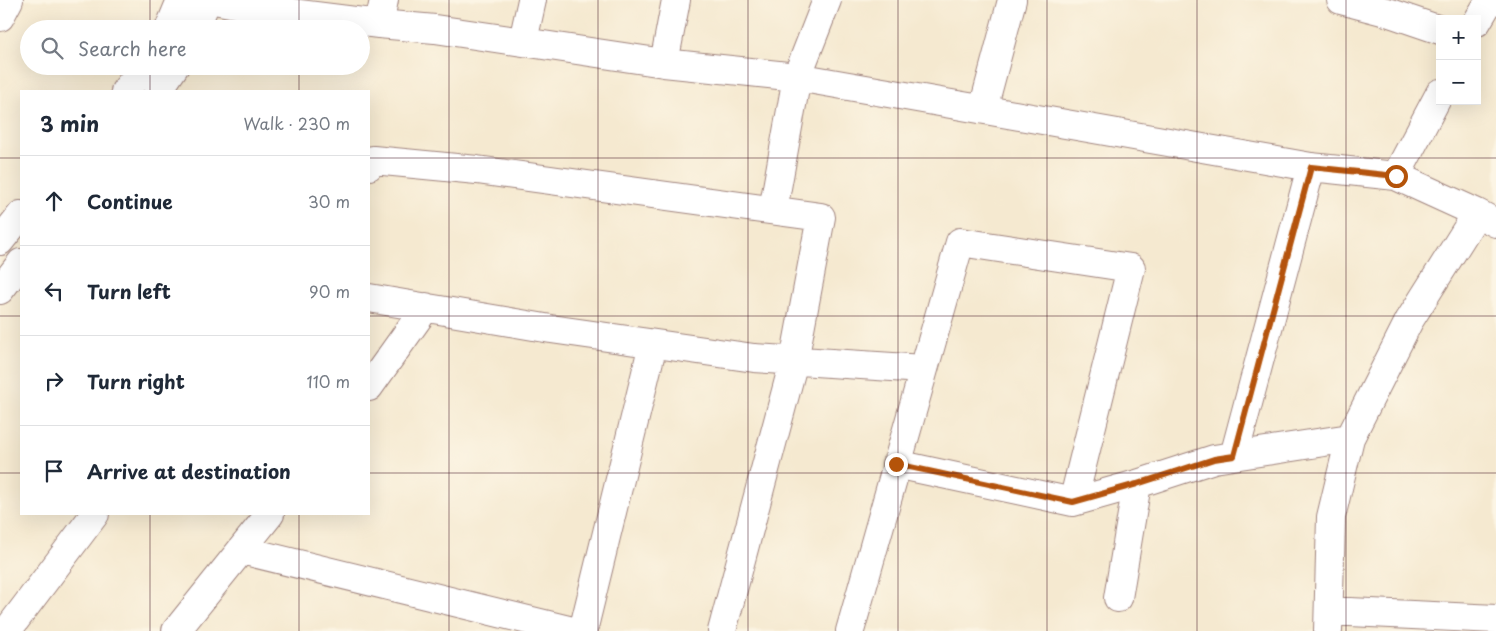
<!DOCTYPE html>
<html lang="en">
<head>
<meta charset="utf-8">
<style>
	body { margin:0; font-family:"Playpen Sans",sans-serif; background:#f2f2f3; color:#1f2937 }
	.controls { position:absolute; right:15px; top:15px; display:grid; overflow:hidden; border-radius:0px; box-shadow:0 5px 20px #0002 }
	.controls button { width:45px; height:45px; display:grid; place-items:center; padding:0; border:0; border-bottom:1px solid #e0e1e3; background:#fff; color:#1f2937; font:25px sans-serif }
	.stop { position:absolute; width:15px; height:15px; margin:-11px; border:4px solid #b45309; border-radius:50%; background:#fff }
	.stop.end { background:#b45309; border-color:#fff; box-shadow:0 1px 5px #0008 }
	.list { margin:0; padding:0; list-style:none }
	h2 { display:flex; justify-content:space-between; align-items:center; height:65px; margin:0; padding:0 20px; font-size:21px }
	h2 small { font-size:16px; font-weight:400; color:#747a83 }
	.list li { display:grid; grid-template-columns:32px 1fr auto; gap:15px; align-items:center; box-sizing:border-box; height:90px; padding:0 20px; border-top:1px solid #e0e1e3 }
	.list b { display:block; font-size:19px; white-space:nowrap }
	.list em { font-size:16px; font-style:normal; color:#747a83 }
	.icon { flex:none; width:28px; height:28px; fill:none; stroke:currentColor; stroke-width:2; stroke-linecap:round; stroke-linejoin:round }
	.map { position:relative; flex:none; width:1496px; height:631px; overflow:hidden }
	.search { position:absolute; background:#fff; box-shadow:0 5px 20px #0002; left:20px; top:20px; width:350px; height:55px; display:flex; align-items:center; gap:12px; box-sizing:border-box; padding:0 18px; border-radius:28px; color:#747a83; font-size:19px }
	.panel { position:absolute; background:#fff; box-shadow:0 5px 20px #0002; left:20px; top:90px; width:350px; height:425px; border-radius:0px }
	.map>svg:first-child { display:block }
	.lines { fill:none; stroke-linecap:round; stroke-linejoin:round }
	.minor-casing { stroke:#a0847e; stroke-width:30 }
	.major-casing { stroke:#a0847e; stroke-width:30 }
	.minor { stroke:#fff; stroke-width:28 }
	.major { stroke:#fff; stroke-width:28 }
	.route { stroke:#b45309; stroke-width:6 }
	.grid { fill:none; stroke:#4a1f2b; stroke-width:1; stroke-opacity:0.55 }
</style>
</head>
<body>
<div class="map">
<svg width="1496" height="631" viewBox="0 0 1496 631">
	<rect width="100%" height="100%" fill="#fcf5e5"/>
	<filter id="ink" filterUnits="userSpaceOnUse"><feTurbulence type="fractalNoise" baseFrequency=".02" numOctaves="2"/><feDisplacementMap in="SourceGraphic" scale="10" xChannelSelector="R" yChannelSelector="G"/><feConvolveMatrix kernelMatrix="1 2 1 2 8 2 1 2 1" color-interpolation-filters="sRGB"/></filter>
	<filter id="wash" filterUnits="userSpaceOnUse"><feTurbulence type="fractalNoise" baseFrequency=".0096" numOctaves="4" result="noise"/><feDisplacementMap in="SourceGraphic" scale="20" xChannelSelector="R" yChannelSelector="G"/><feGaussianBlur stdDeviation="1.12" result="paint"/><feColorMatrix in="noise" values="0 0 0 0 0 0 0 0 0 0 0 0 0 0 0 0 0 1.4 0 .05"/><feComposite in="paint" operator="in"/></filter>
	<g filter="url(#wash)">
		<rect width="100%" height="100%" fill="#f5e9d0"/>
	</g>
	<g filter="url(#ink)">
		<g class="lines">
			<!-- minor casing -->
			<g class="minor-casing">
				<path id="minor" d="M 214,0 L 275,11 L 379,24 L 435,29 L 664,63 L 797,77 L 1311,167 L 1396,176 L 1477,213 L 1496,223
					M 1341,0 L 1390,13 L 1440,30
					M 0,17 L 9,0
					M 1477,22 L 1490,0
					M 379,24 L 384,0
					M 523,41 L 532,0
					M 664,63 L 676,0
					M 983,109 L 1012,0
					M 369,166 L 373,160 L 477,170 L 821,217 L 794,361 L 722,631
					M 1396,176 L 1440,93
					M 773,210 L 797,77 L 827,0
					M 369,298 L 551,329 L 754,358 L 923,369
					M 369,387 L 426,307
					M 1234,456 L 1311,167
					M 896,464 L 1073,502 L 1137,484 L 1214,459 L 1350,438
					M 241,550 L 573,631
					M 1118,598 L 1137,484
					M 1329,611 L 1496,619
					M 7,631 L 95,514
					M 176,631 L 270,514
					M 583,631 L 653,344
					M 850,631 L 960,242 L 1131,268 L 1073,502
					M 1328,631 L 1331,517 L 1350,438 L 1409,321 L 1477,213"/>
			</g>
			<!-- major casing -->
			<g class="major-casing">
				<path id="major" d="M 169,29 L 181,0
					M 195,29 L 207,0
					M 125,91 L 145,66
					M 158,91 L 175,66
					M 0,241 L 21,215
					M 0,290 L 21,263"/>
			</g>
			<!-- minor -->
			<use href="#minor" class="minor"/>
			<!-- major -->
			<use href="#major" class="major"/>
		</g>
	</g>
	<g class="lines" filter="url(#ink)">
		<!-- route -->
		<path class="route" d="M 896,464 L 1073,502 L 1137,484 L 1214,459 L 1234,456 L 1311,167 L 1396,176"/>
	</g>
	<!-- grid -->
	<path class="grid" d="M 150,0 L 150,29M 299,0 L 299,29M 449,0 L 449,631M 598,0 L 598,631M 748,0 L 748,631M 898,0 L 898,631M 1047,0 L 1047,631M 1197,0 L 1197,631M 1346,0 L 1346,631M 150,66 L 150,91M 299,66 L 299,91M 0,158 L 21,158M 369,158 L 1496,158M 0,316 L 21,316M 369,316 L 1496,316M 0,473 L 21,473M 369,473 L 1496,473M 150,514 L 150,631M 299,514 L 299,631"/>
</svg>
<div class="controls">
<button>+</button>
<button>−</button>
</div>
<div class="stop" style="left:1396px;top:176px"></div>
<div class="stop end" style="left:896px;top:464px"></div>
<div class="search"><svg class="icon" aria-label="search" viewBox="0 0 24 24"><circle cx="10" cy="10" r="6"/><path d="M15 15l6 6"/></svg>Search here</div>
<section class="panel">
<h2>3 min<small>Walk · 230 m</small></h2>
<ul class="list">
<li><svg class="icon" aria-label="ahead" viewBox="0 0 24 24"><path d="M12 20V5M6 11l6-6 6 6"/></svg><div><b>Continue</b></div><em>30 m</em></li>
<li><svg class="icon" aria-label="left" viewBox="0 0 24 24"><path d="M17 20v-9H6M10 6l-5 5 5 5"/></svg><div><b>Turn left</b></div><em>90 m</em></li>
<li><svg class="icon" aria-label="right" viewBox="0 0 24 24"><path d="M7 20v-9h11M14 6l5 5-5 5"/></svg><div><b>Turn right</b></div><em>110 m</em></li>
<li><svg class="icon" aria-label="arrive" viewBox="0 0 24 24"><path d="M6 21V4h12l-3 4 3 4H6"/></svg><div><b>Arrive at destination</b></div></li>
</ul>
</section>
</div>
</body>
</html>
